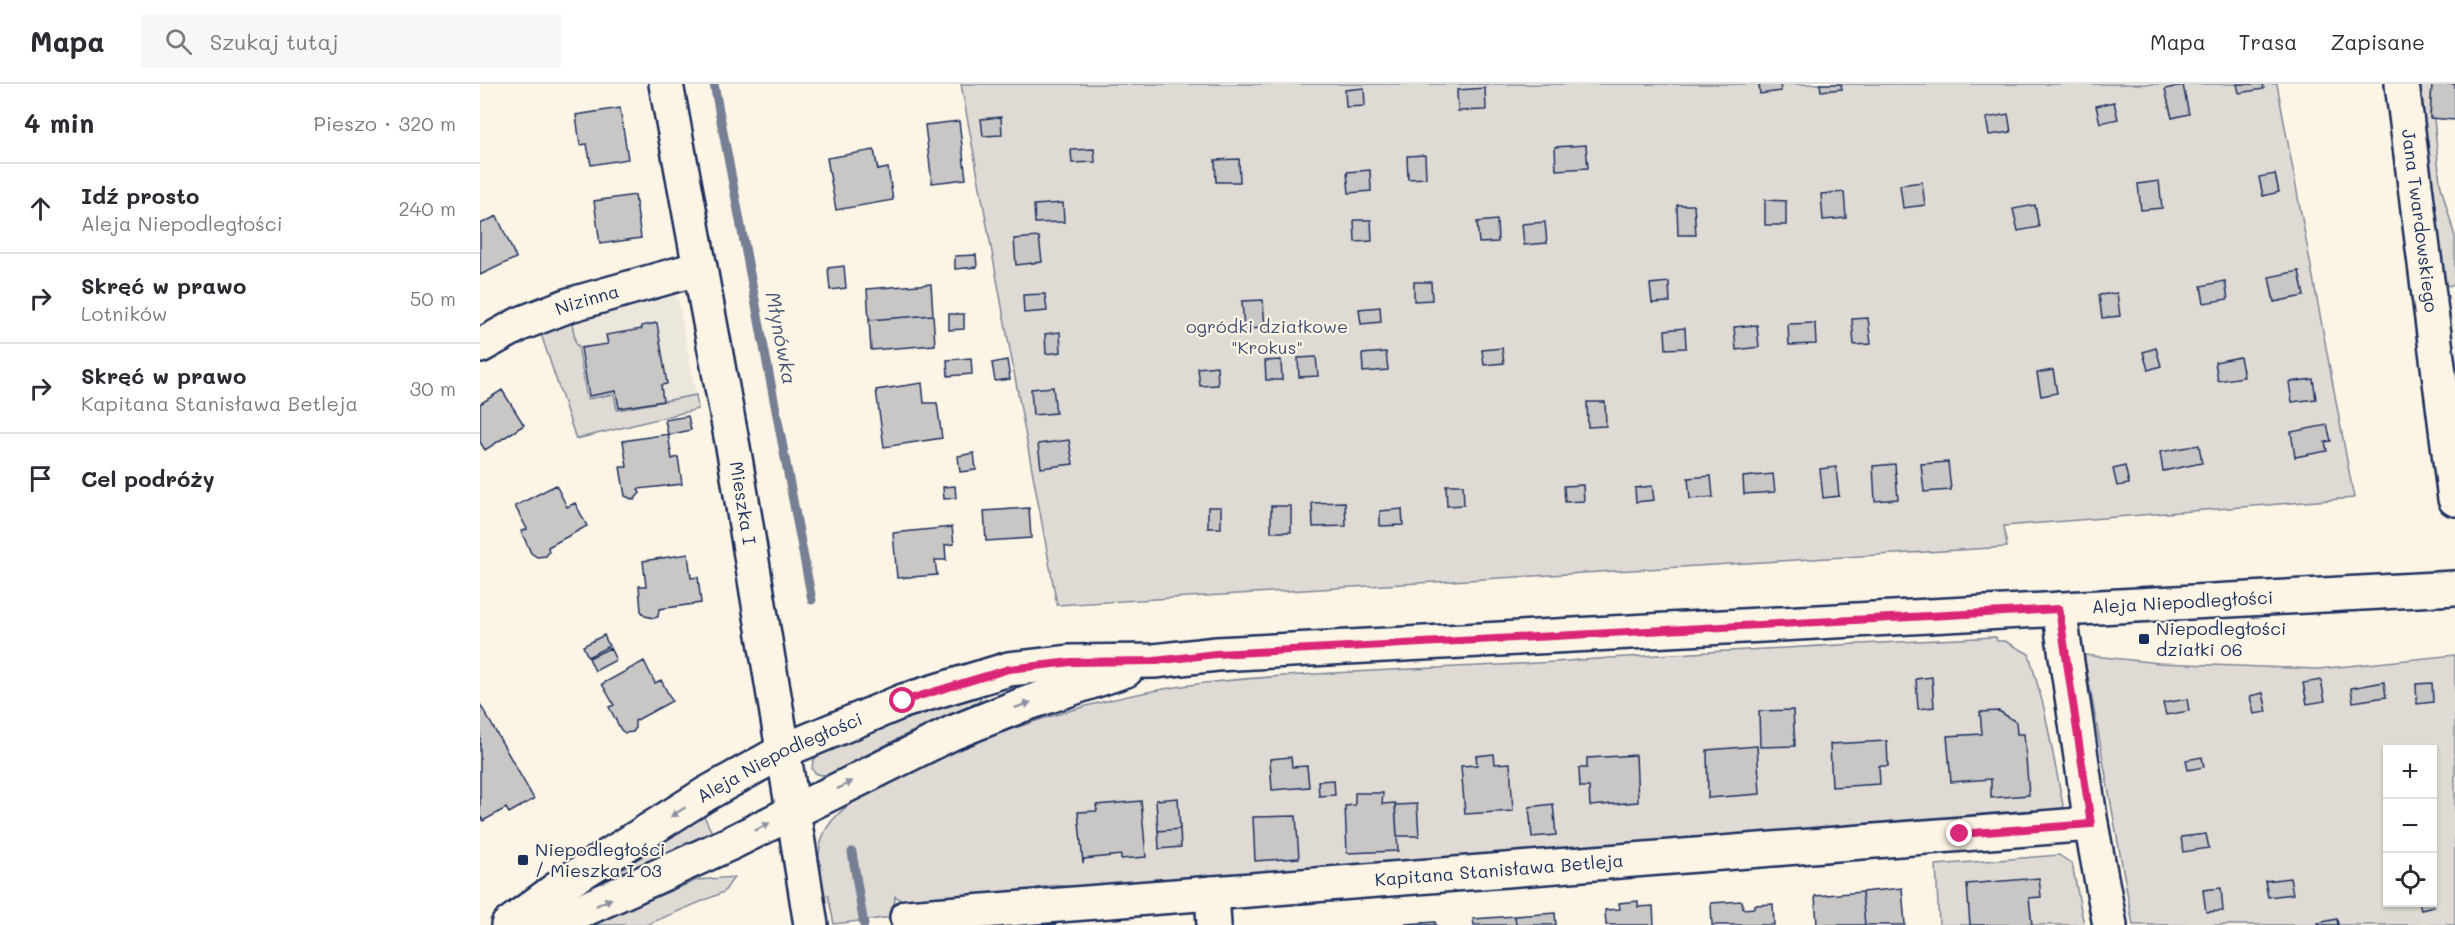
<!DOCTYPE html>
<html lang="pl">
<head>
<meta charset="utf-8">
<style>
	body { margin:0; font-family:Mali,sans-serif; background:#f7f7f7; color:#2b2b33 }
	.controls { position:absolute; right:18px; bottom:18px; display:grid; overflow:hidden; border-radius:0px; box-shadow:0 2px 4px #0004 }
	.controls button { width:54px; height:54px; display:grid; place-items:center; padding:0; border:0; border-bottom:2px solid #e1e1e2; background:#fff; color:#2b2b33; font:30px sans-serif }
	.stop { position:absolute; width:18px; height:18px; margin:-14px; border:4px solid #db2777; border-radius:50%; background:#fff }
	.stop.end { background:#db2777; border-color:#fff; box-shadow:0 2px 6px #0008 }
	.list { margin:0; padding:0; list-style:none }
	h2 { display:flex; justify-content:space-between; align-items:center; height:78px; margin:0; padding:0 24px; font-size:26px }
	h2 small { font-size:20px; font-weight:400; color:#7c7c81 }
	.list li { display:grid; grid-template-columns:39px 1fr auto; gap:18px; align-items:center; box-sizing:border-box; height:90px; padding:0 24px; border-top:2px solid #e1e1e2 }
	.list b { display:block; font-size:22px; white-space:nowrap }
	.list p { margin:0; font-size:20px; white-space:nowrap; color:#7c7c81 }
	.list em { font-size:20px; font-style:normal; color:#7c7c81 }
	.icon { flex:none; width:33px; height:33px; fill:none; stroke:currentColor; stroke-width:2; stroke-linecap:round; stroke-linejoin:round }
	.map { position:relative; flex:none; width:1975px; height:841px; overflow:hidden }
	header { display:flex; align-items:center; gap:36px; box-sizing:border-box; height:84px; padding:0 30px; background:#fff; border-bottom:2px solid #e1e1e2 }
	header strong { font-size:28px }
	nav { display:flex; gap:33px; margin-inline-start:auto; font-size:21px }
	.search { width:420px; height:54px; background:#f7f7f7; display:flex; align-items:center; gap:15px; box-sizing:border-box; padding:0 21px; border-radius:0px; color:#7c7c81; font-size:22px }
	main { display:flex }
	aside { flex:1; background:#fff }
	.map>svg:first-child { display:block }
	.built { fill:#ece7dc }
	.green { fill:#dfdbd4; stroke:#7d8599; stroke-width:1.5; fill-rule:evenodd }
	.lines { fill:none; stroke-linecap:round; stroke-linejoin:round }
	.stream { stroke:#767f94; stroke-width:9 }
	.building { fill:#c8c7c6; stroke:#1b2f5e; stroke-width:1.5 }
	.street-casing { stroke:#1b2f5e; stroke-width:38 }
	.secondary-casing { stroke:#1b2f5e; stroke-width:38 }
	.street { stroke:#fcf5e5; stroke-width:33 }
	.secondary { stroke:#fcf5e5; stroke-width:33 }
	.oneway { fill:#8c92a2 }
	.route { stroke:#db2777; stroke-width:8 }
	.poi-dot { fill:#1b2f5e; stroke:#fcf5e5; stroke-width:2 }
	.labels { text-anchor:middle; stroke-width:4.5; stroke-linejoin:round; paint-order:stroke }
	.street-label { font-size:18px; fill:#1b2f5e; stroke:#fcf5e5 }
	.park-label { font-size:18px; fill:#425176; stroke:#fcf5e5 }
	.poi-label { font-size:18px; fill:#1b2f5e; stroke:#fcf5e5; text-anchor:start }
	.water-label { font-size:20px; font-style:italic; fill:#485779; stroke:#fcf5e5 }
</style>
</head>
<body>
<header>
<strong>Mapa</strong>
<div class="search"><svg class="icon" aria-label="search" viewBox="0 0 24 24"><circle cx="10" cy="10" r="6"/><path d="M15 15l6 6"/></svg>Szukaj tutaj</div>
<nav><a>Mapa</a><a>Trasa</a><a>Zapisane</a></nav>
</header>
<main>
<aside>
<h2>4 min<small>Pieszo · 320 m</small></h2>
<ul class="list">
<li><svg class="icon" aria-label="ahead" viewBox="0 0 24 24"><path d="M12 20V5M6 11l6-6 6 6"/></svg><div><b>Idź prosto</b><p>Aleja Niepodległości</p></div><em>240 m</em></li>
<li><svg class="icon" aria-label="right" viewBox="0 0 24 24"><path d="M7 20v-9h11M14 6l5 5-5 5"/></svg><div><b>Skręć w prawo</b><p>Lotników</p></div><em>50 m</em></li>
<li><svg class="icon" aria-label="right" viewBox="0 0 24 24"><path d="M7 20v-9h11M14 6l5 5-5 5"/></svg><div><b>Skręć w prawo</b><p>Kapitana Stanisława Betleja</p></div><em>30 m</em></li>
<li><svg class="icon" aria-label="arrive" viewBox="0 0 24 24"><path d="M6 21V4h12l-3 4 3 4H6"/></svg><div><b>Cel podróży</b></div></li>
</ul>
</aside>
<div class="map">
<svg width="1975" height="841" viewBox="0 0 1975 841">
	<rect width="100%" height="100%" fill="#fcf5e5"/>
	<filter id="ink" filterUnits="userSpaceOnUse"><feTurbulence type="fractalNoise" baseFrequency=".0167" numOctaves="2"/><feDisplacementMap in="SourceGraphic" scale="12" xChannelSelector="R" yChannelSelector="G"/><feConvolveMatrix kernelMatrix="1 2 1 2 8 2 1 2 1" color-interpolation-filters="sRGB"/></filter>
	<g filter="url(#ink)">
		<!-- built -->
		<path class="built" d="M 182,208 L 198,213 L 218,325 L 96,355 L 60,249 Z"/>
		<!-- green -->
		<path class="green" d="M 481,0 L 1797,0 L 1874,414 L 1524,442 L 1527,463 L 577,521 Z
			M 1937,0 L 1952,0 L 1950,34 L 1954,34 L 1960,99 L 1975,153 L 1975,201 L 1963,202 Z
			M 91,234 L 96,261 L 98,261 L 107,315 L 134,310 L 137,326 L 216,311 L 218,325 L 96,355 L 60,247 Z
			M 1516,553 L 1517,557 L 1525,557 L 1549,570 L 1564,624 L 1584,726 L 595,804 C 576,799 556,803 537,810 L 425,819 L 415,812 L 413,833 L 354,840 L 348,811 L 342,812 C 338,787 334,759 351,738 C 372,711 412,696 443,682 C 535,638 641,607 743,597 C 854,586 965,585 1075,578 C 1222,567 1369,561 1516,553 Z
			M 1604,571 L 1679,579 L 1838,585 L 1975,571 L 1975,841 L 1653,841 ZM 1908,666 L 1952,666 L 1952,818 L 1908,818 Z
			M 495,613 L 501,615 L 497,619 L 425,651 L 352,689 C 344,691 337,693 332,685 L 333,677 L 340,669 L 466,620 Z
			M 224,732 L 232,749 L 107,808 L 108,805 Z
			M 1579,771 L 1592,780 L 1604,841 L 1459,841 L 1456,781 Z
			M 254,793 L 244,808 L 166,841 L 109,841 L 217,796 Z"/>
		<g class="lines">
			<!-- stream -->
			<path class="stream" d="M 234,0 L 332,516
				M 372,768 L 384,841"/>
		</g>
		<!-- building -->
		<path class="building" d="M 1279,0 L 1300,0 L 1301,7 L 1280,10 Z
			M 1340,0 L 1361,0 L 1362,5 L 1341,7 Z
			M 1757,0 L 1783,0 L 1784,5 L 1759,9 Z
			M 1952,0 L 1975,0 L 1975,36 L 1950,34 Z
			M 1703,1 L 1709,30 L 1692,34 L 1685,5 Z
			M 884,4 L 885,22 L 866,23 L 865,6 Z
			M 1005,4 L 1006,26 L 978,27 L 977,6 Z
			M 1634,18 L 1638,35 L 1620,39 L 1616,22 Z
			M 140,24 L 148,75 L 111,81 L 107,60 L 100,61 L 96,31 Z
			M 1528,30 L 1531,48 L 1509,51 L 1506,34 Z
			M 521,33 L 522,51 L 503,52 L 501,35 Z
			M 479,37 L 486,95 L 452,99 L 445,41 Z
			M 1106,61 L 1108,84 L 1076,86 L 1075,63 Z
			M 614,65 L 615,78 L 592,79 L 591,66 Z
			M 394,66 L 398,86 L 408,84 L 413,116 L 356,126 L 347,74 Z
			M 945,71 L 946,94 L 928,95 L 927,72 Z
			M 759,75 L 760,98 L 736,98 L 735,76 Z
			M 890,86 L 891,107 L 869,109 L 867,88 Z
			M 1795,90 L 1799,108 L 1783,112 L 1779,93 Z
			M 1679,97 L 1682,124 L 1661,126 L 1658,100 Z
			M 1442,98 L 1445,121 L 1423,124 L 1420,101 Z
			M 1364,108 L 1366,134 L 1343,136 L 1341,110 Z
			M 155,111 L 161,154 L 120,160 L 114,117 Z
			M 1285,116 L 1306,117 L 1306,141 L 1285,141 Z
			M 583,119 L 584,138 L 555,139 L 554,121 Z
			M 1197,121 L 1214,121 L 1216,151 L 1198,151 Z
			M 1555,121 L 1559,143 L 1538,147 L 1533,125 Z
			M 17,132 L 36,174 L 0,191 L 0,140 Z
			M 874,136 L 891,136 L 892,157 L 875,158 Z
			M 1017,136 L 1018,158 L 999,159 L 997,138 Z
			M 1065,138 L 1067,159 L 1044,161 L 1042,140 Z
			M 559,153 L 562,178 L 536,181 L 534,155 Z
			M 496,171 L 497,183 L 475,185 L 475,172 Z
			M 364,182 L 366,204 L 350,206 L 348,184 Z
			M 1819,187 L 1824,212 L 1794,218 L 1789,193 Z
			M 1745,197 L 1748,215 L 1724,219 L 1721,202 Z
			M 934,198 L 951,198 L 952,216 L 934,217 Z
			M 1189,198 L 1190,218 L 1172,219 L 1170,200 Z
			M 451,200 L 453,231 L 389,236 L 387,205 Z
			M 1637,209 L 1640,232 L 1622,234 L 1619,211 Z
			M 565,210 L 567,227 L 544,229 L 543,211 Z
			M 783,216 L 785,244 L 764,245 L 762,217 Z
			M 900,223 L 901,238 L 881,240 L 879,225 Z
			M 469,230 L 484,230 L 484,245 L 469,246 Z
			M 453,231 L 455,261 L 391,266 L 389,236 Z
			M 1388,234 L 1391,260 L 1374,261 L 1372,235 Z
			M 177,239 L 187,300 L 181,301 L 183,317 L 139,324 L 136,307 L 109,312 L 101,264 L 128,260 L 126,251 L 162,245 L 161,242 Z
			M 1335,239 L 1336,260 L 1309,261 L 1308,240 Z
			M 1277,241 L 1279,263 L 1256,266 L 1254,243 Z
			M 1205,244 L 1206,264 L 1186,265 L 1185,246 Z
			M 580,248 L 581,268 L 566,270 L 565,250 Z
			M 1022,264 L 1024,279 L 1004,281 L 1002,266 Z
			M 1676,264 L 1681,282 L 1668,286 L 1663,268 Z
			M 906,268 L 908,286 L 883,288 L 882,270 Z
			M 836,273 L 838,292 L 819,293 L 818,274 Z
			M 1760,273 L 1764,293 L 1738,297 L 1735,278 Z
			M 491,274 L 492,290 L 468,292 L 467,276 Z
			M 527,276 L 530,295 L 515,297 L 512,279 Z
			M 801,276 L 802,296 L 786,296 L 785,277 Z
			M 737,282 L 738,301 L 720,302 L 718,284 Z
			M 1573,286 L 1577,309 L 1561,312 L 1557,289 Z
			M 1833,295 L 1836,315 L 1812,318 L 1809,298 Z
			M 442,299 L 444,319 L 457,319 L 462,354 L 404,363 L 396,306 Z
			M 573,303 L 576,329 L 553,331 L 551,305 Z
			M 22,306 L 44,341 L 5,366 L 0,358 L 0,320 Z
			M 1107,318 L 1125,318 L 1126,342 L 1108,343 Z
			M 208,332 L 211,346 L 188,351 L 185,336 Z
			M 1847,341 L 1851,357 L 1845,358 L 1847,367 L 1815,373 L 1811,348 Z
			M 188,350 L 192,375 L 198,373 L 202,400 L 158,405 L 160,409 L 154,416 L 145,412 L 140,383 L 147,383 L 143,357 Z
			M 589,356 L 593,380 L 561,384 L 558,360 Z
			M 1719,361 L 1722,379 L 1683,387 L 1680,368 Z
			M 494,369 L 496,386 L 480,388 L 478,372 Z
			M 1468,378 L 1471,406 L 1444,408 L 1441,380 Z
			M 1415,380 L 1418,415 L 1395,417 L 1393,382 Z
			M 1645,382 L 1649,400 L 1637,402 L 1633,385 Z
			M 1356,383 L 1359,412 L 1343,414 L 1340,385 Z
			M 1293,390 L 1295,408 L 1264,410 L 1263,393 Z
			M 1231,392 L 1233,413 L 1210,415 L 1208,394 Z
			M 76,401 L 87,423 L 95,419 L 107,442 L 68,463 L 69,468 L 66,472 L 57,473 L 51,469 L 41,447 L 47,445 L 35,422 Z
			M 966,401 L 983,401 L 984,421 L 967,422 Z
			M 1103,401 L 1104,417 L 1085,418 L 1084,402 Z
			M 475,402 L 476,414 L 464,415 L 463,403 Z
			M 1172,402 L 1174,416 L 1156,418 L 1155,404 Z
			M 865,418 L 866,442 L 833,443 L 832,419 Z
			M 791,422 L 811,422 L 811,448 L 791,448 Z
			M 728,423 L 741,423 L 741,444 L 728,444 Z
			M 549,424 L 551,454 L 506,457 L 504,427 Z
			M 922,425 L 923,441 L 900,442 L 900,427 Z
			M 472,443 L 474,460 L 465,461 L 466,476 L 455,476 L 457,491 L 417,494 L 413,449 Z
			M 208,470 L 211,494 L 218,493 L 221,519 L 179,525 L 178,533 L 174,534 L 165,532 L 161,527 L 159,502 L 166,502 L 163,477 Z
			M 124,551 L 129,562 L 108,573 L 103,562 Z
			M 130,564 L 136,576 L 115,587 L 109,574 Z
			M 164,577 L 175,599 L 181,596 L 192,617 L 155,637 L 155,645 L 153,648 L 145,649 L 141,646 L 129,623 L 134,621 L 122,600 Z
			M 1452,593 L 1454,623 L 1438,625 L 1436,595 Z
			M 1841,596 L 1845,617 L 1827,620 L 1823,599 Z
			M 1904,598 L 1906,613 L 1873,618 L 1871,604 Z
			M 1952,599 L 1953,618 L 1937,620 L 1936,600 Z
			M 1783,609 L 1787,628 L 1774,630 L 1770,612 Z
			M 1707,615 L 1709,627 L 1686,631 L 1683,619 Z
			M 0,620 L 54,715 L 29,729 L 26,724 L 3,737 L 0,732 Z
			M 1313,626 L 1315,662 L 1280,663 L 1279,627 Z
			M 1519,627 L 1536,638 L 1537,650 L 1544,650 L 1549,711 L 1511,714 L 1511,695 L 1471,698 L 1467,652 L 1502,650 L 1500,628 Z
			M 1407,657 L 1408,682 L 1399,682 L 1400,700 L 1352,703 L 1350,660 Z
			M 1277,662 L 1280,710 L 1228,714 L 1227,666 Z
			M 1014,670 L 1015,680 L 1030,679 L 1033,727 L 985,730 L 981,682 L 997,681 L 996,672 Z
			M 1156,671 L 1158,718 L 1110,722 L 1109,703 L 1100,703 L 1099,684 L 1107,684 L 1107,674 Z
			M 811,673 L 812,683 L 827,682 L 829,703 L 792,706 L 790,675 Z
			M 1722,673 L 1724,683 L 1708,686 L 1706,676 Z
			M 854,696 L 855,711 L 839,712 L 838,697 Z
			M 875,709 L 903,709 L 902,720 L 915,719 L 918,767 L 867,769 L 865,722 L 875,721 Z
			M 698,714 L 700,745 L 678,747 L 676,716 Z
			M 661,717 L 666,773 L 641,775 L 641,771 L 604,775 L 603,779 L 598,728 L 617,727 L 616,721 Z
			M 937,720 L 939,752 L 917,752 L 915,721 Z
			M 1073,720 L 1076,751 L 1052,753 L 1049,723 Z
			M 816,732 L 819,774 L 775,777 L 773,733 Z
			M 700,745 L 701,763 L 679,765 L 678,747 Z
			M 1726,750 L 1729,764 L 1703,768 L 1701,753 Z
			M 1559,794 L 1561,813 L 1549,814 L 1552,841 L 1490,841 L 1487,800 Z
			M 1810,794 L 1813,810 L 1788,813 L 1785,797 Z
			M 1422,804 L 1425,841 L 1385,841 L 1382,808 Z
			M 1741,804 L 1743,827 L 1726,828 L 1723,806 Z
			M 1382,808 L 1385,841 L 1337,841 L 1335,812 Z
			M 1952,816 L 1954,823 L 1941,826 L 1939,818 L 1952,818 Z
			M 1158,817 L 1158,823 L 1173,822 L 1174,841 L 1126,841 L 1125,826 L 1140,825 L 1139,819 Z
			M 1262,817 L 1263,825 L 1274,824 L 1274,821 L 1293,820 L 1294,841 L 1232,841 L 1231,819 Z
			M 1075,829 L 1076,841 L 1036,841 L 1035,832 Z
			M 1035,832 L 1036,841 L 994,841 L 993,835 Z
			M 576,835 L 576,841 L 561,841 L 561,836 Z
			M 1857,835 L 1858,841 L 1839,841 L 1838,839 Z
			M 955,838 L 956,841 L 925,841 L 925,840 Z"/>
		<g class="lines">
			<!-- street casing -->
			<g class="street-casing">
				<g id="street">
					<path id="s1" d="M 1922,0 L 1975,415"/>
					<path id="s2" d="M 0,262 L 40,240 L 89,221 L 220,184"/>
					<path d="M 1579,525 L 1611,740 L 1630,841"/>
					<path d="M 313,727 L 331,841"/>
					<path d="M 732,809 L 734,841"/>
					<path id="s3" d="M 427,833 L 1611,740"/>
				</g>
			</g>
			<!-- secondary casing -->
			<g class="secondary-casing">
				<g id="secondary">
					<path id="s4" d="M 186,0 L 255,374 L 313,727"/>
					<path id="s5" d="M 28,841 L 82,801 L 226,710 L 303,667 L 423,617 L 529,585 L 591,578 L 674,577 L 737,570 L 1975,504"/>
					<path d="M 70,841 L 251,759 L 472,649 L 542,621 L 646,586"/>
				</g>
			</g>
			<!-- street -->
			<use href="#street" class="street"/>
			<!-- secondary -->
			<use href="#secondary" class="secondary"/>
		</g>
		<!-- one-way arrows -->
		<defs><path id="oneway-solid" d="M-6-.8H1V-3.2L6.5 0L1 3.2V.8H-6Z" transform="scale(1.5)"/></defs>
		<g class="oneway">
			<use href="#oneway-solid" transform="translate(543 621) rotate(-20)"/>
			<use href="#oneway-solid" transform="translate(365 701) rotate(-27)"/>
			<use href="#oneway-solid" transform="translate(198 728) rotate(148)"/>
			<use href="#oneway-solid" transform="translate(282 743) rotate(-27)"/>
			<use href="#oneway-solid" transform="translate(124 818) rotate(-25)"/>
		</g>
	</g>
	<g class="lines" filter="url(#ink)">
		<!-- route -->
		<path class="route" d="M 423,617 L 529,585 L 591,578 L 674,577 L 736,570 L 1579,525 L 1611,740 L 1480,750"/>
	</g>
	<!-- markers -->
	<g class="poi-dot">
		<rect x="1658" y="549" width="12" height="12" rx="3"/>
		<rect x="37" y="770" width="12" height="12" rx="3"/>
	</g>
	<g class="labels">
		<!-- street labels -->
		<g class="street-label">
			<text dy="6" stroke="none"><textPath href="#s1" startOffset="138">Jana Twardowskiego</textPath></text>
			<text dy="6" stroke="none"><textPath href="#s2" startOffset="117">Nizinna</textPath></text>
			<text dy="6" stroke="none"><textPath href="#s4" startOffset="426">Mieszka I</textPath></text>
			<text dy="6" stroke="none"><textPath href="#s5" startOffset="1742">Aleja Niepodległości</textPath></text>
			<text dy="6" stroke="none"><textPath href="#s5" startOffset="320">Aleja Niepodległości</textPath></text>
			<text dy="6" stroke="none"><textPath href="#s3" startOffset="594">Kapitana Stanisława Betleja</textPath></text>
		</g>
		<!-- park labels -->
		<g class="park-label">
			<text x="787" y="249">ogródki działkowe<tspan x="787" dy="21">"Krokus"</tspan></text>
		</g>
		<!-- poi labels -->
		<g class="poi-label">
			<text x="1676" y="551">Niepodległości<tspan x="1676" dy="21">działki 06</tspan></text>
			<text x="55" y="772">Niepodległości<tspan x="55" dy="21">/ Mieszka I 03</tspan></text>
		</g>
		<!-- water labels -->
		<g class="water-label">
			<text transform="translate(301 254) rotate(79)" y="7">Młynówka</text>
		</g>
	</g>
</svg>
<div class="controls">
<button>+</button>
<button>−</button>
<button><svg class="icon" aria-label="locate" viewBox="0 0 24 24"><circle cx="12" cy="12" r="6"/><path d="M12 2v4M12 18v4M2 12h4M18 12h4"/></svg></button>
</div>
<div class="stop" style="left:423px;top:617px"></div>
<div class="stop end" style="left:1480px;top:750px"></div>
</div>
</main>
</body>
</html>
